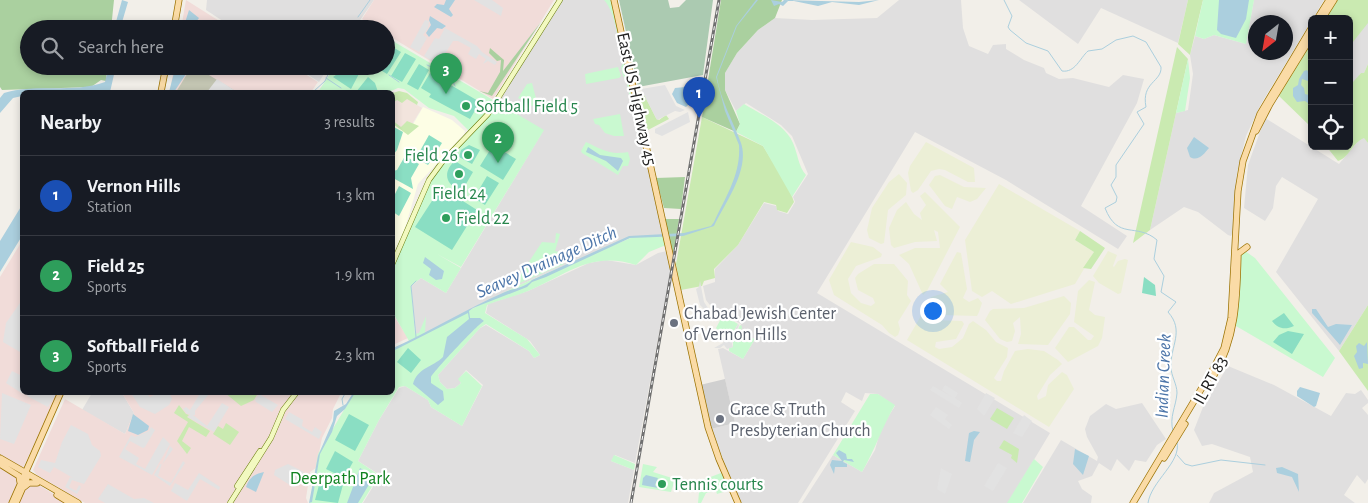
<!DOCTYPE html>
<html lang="en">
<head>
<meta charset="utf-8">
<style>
	body { margin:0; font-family:"Alegreya Sans",sans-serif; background:#20242c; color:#f1f3f6 }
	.controls { position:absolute; right:15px; top:15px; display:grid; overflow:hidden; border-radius:8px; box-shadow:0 2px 8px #0003 }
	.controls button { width:45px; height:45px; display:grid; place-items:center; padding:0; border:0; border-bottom:1px solid #363941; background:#171b24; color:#f1f3f6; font:25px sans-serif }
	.compass { position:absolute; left:1248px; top:15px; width:45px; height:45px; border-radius:50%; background:#171b24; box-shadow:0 2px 8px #0003; rotate:211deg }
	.you { position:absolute; left:932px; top:310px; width:18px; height:18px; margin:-12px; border:4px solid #fff; border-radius:50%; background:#1a73e8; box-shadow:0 0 0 8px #1a73e833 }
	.badge { display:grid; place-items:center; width:32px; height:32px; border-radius:50%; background:#ea580c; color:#fff; font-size:16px; font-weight:700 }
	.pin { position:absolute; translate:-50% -41px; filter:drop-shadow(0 1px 2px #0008) }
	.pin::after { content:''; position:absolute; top:26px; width:18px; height:15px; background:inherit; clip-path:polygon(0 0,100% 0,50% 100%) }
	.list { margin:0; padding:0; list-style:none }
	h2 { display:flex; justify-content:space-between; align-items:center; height:65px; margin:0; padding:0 20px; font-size:21px }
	h2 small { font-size:16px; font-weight:400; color:#9ea1a6 }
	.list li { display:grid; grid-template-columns:32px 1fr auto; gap:15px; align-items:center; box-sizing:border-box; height:80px; padding:0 20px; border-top:1px solid #363941 }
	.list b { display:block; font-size:19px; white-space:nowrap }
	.list p { margin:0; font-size:16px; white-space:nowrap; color:#9ea1a6 }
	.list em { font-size:16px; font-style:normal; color:#9ea1a6 }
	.icon { flex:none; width:28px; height:28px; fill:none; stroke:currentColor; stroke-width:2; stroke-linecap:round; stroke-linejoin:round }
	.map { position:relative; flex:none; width:1368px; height:503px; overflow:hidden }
	.search { position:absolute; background:#171b24; box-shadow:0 2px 8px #0003; left:20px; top:20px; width:375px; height:55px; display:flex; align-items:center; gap:12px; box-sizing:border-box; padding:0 18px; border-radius:28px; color:#9ea1a6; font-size:19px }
	.panel { position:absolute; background:#171b24; box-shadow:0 2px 8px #0003; left:20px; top:90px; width:375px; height:305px; border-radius:8px }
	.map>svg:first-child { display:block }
	.residential { fill:#e0dfdf; fill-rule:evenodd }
	.commercial { fill:#f1dcd9 }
	.education { fill:#fdfee5 }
	.religious { fill:#d0d0d0 }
	.military { fill:#f2e4dd }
	.construction { fill:#c5c7b4 }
	.farmland { fill:#ecefd6 }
	.grass { fill:#caeab1 }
	.forest { fill:#aad09f }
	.cemetery { fill:#abcab1 }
	.park { fill:#c9f9d0 }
	.pitch { fill:#8adec3 }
	.parking { fill:#e2e2e2 }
	.water { fill:#abcfde }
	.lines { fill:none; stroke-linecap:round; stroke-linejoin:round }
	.stream { stroke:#abcfde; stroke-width:1 }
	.secondary-casing { stroke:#677a08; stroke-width:5.5 }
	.primary-casing { stroke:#9c7304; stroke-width:7 }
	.secondary { stroke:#f2f9c0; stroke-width:4.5 }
	.primary { stroke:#fadba6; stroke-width:5.5 }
	.rail-casing { stroke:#707070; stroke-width:3 }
	.rail { stroke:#fff; stroke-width:1; stroke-dasharray:4; stroke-linecap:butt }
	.leisure-dot { fill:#2e9e5b; stroke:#fff; stroke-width:2 }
	.worship-dot { fill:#6b7280; stroke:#fff; stroke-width:2 }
	.labels { text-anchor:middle; stroke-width:4.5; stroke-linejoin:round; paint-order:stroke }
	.street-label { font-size:18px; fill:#222; stroke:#fff }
	.leisure-label { font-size:18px; fill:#27864d; stroke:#fff; text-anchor:start }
	.worship-label { font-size:18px; fill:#5b616d; stroke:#fff; text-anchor:start }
	.park-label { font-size:18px; fill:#0f811f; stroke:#fff }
	.water-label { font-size:19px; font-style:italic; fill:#4c75a9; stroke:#fff }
</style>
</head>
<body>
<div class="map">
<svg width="1368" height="503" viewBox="0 0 1368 503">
	<rect width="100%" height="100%" fill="#f2efe9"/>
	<!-- residential -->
	<path class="residential" d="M 207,0 L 374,0 L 354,29 L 235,29 L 206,10 Z
		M 558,0 L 614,0 L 663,236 L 634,236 L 517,286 L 416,338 L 411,286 L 421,278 L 446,293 L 543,131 L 494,101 Z
		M 899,0 L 961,0 L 963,28 L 969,46 L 988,54 L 993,45 L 1006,44 L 1006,49 L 1024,60 L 1044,68 L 1046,73 L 1059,79 L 1073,78 L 1109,87 L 1123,75 L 1144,79 L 1137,103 L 1081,206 L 1127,236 L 1118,249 L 1006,180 L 915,132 L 817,293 L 1050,433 L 1008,503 L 802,503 L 833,455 L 862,472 L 875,450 L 881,428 L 895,406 L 878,394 L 865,393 L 862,401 L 846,392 L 841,402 L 855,411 L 798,503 L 741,503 L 711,429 L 735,423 L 718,349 L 723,348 L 743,359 L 755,339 L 741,334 L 741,324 L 713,309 L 706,300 L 703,286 L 715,282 L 715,269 L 738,245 L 764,203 L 776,206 L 778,211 L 788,214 L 795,202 L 793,197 L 808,174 L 792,136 L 781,125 L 746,103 L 736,111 L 725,90 L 725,73 L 737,53 L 758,30 L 775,18 L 812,20 L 877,18 Z
		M 1019,0 L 1188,0 L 1178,43 L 1101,8 L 1078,44 Z
		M 1254,0 L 1324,0 L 1261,104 L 1246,136 L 1237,173 L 1233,232 L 1231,236 L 1228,235 L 1198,212 L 1184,207 L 1150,230 L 1176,113 L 1188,110 L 1193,74 L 1190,55 L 1195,36 L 1204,39 L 1214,35 L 1246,44 ZM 1256,22 L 1286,22 L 1286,52 L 1256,52 Z
		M 1368,22 L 1368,64 L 1364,73 L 1361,73 L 1353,83 L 1349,80 L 1349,46 Z
		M 295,66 L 329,66 L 319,82 Z
		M 1265,118 L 1339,164 L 1360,139 L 1364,137 L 1368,143 L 1368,305 L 1339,351 L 1276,272 L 1318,199 L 1282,177 L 1276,186 L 1273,208 L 1265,221 L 1244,208 L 1248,165 Z
		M 667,251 L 671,268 L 635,463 L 615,455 L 611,461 L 634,470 L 628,503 L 363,503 L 380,475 L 358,461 L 379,420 L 399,388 L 405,386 L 428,400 L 431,407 L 462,426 L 483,385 L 466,370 L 459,379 L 461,383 L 455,388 L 447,389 L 440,382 L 438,375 L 480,328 L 486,325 L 529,351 L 534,358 L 540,355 L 530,341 L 486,313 L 488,304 L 528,291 L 589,263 L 606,260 L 636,265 L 658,253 Z
		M 1228,366 L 1274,385 L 1331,416 L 1346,393 L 1355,394 L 1361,390 L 1368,400 L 1368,403 L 1362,408 L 1368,415 L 1368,479 L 1365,484 L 1357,475 L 1344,495 L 1355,503 L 1209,503 L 1214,493 L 1253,472 L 1250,457 L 1212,444 L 1202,446 L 1194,430 L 1203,407 Z
		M 92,393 L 122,393 L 134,413 L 125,434 L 82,410 Z
		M 1142,403 L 1166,439 L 1157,445 L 1146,462 L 1135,460 L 1129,471 L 1117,459 L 1111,471 L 1099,463 L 1092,476 L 1078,481 L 1082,489 L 1092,496 L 1091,503 L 1023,503 L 1061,440 L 1097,461 L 1098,457 L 1087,437 L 1085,429 L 1090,416 L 1106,404 L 1116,409 Z"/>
	<!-- commercial -->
	<path class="commercial" d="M 186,0 L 232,29 L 181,29 Z
		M 374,0 L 554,0 L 493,99 L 386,34 L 386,29 L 378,29 L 362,19 Z
		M 174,66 L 292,66 L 318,82 L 311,92 L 170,92 Z
		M 22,241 L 22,392 L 58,393 L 23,468 L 0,454 L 0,277 Z
		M 392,313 L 408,338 L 393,345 L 392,345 Z
		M 122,393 L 341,393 L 333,409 L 332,418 L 322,438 L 316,468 L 310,472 L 306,498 L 308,503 L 85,503 L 37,475 L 33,470 L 65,399 L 125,434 L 134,413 Z
		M 0,466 L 19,479 L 9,503 L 0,503 Z
		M 29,479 L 68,503 L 18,503 Z"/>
	<!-- education -->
	<path class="education" d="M 423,107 L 452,120 L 465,131 L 464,134 L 418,184 L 403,235 L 393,253 L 393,124 L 408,133 Z"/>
	<!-- religious -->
	<path class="religious" d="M 725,379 L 735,423 L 711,429 L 700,385 Z"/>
	<!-- military -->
	<path class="military" d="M 396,92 L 422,108 L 407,132 L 393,124 L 393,99 Z"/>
	<!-- construction -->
	<path class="construction" d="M 192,66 L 194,66 L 237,92 L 176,92 Z"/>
	<!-- farmland -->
	<path class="farmland" d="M 926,142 L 974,168 L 975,182 L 968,182 L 945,170 L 939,169 L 931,171 L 918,190 L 913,193 L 911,191 L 908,173 L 910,166 Z
		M 899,174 L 907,183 L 906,195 L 888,210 L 884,243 L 881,244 L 869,238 L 867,230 L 872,208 L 889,182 Z
		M 940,175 L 964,187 L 986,188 L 977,199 L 970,202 L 957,197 L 952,209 L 945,206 L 929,185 L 935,176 Z
		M 999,184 L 1080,231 L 1075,240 L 1094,252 L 1075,284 L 1011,304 L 992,291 L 982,297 L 972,291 L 965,240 Z
		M 925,192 L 960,227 L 927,291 L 923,295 L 909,264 L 899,255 L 915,248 L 940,248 L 938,232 L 934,230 L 937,241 L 915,242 L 894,248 L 891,245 L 889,228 L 897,210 L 906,202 L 914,214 L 922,220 L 920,213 L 926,205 L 920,196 Z
		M 851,242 L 873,247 L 882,254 L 881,257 L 856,266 L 848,279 L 851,293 L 861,303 L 871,306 L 875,303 L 873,298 L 858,290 L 855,278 L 858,274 L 874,264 L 894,264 L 908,281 L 907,295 L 911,301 L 898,322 L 900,329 L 898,335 L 895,337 L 889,333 L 882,325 L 834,295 L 829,280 Z
		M 1108,251 L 1117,255 L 1113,266 L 1114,267 L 1118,261 L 1125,259 L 1128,260 L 1121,293 L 1118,294 L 1099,283 L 1093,276 Z
		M 957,252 L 961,253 L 967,289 L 963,298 L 969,302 L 978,298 L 982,303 L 979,312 L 977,316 L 942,315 L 929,312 L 923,309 L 931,297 L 948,292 L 940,284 Z
		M 1089,280 L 1095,282 L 1089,310 L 1095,315 L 1105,317 L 1102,338 L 1098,346 L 1068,362 L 1055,348 L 1069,327 L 1074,327 L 1088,340 L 1091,340 L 1094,336 L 1074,322 L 1078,291 Z
		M 1064,296 L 1071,303 L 1070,314 L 1048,345 L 1018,344 L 1021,334 L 1020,317 L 1013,323 L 1015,331 L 1012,341 L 1007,342 L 1000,339 L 985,320 L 990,311 L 993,309 L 1024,308 Z
		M 922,314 L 935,320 L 962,321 L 964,324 L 956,339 L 936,342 L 935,347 L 939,349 L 952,347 L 963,338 L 969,324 L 973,321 L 986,330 L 996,342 L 1008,348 L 1007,357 L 994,378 L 997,381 L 1001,381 L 1004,371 L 1015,351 L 1028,349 L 1044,351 L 1058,360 L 1062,364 L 1050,375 L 1037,396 L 1038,400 L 1046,396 L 1048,385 L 1062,372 L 1067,375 L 1074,389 L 1049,427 L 907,340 Z"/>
	<!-- grass -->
	<path class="grass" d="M 1188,0 L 1203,0 L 1190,55 L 1178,44 Z
		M 1335,0 L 1368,0 L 1368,23 L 1349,47 L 1349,19 L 1324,19 Z
		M 1312,38 L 1312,128 L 1278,95 Z
		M 1177,47 L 1188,59 L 1150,230 L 1133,243 Z
		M 1368,64 L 1368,143 L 1364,138 C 1352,143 1349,158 1338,161 L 1326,146 L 1349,146 L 1349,80 L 1353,82 L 1361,73 L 1364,73 Z
		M 399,91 L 407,93 L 418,102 L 417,105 L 407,99 L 402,103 L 397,100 L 393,103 L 393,93 Z
		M 643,92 L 656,118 L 659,120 L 666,115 L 669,119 L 648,130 L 646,129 L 639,96 Z
		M 702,117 L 763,146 L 789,188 L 794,202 L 787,213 L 777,210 L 776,205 L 764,202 L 738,245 L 714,269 L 715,278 L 704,281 L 702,286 L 681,290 L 676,264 Z
		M 392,120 L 401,127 L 407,121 L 419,126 L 408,135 L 393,124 Z
		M 1080,231 L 1105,248 L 1091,269 L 1083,268 L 1094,252 L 1075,240 Z
		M 1368,305 L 1368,391 L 1339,351 Z
		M 225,393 L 258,393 L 254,400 L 241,406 Z
		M 179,405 L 186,414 L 189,415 L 187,417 L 210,431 L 206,437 L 189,427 L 182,441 L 191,448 L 187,454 L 177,441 L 188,422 L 174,413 Z
		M 997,408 L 1014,418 L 1007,429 L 990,419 Z
		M 226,423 L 239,432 L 230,445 L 213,434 L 218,426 L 223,429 Z
		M 1004,440 L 1019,449 L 1017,463 L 1011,458 L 1012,455 L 999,448 Z"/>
	<!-- forest -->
	<path class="forest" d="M 0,0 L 114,0 L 111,29 L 29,29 L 29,66 L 107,66 L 106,81 L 101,80 L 91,87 L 2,90 L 0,87 Z
		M 721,0 L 782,0 L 775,18 L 758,30 L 737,53 L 725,73 L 725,90 L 740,124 L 736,132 L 702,117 Z
		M 541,22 L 492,96 L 479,91 L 488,93 L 500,72 L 501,60 L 497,61 L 489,53 L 490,48 L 504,60 L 503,71 Z
		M 685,177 L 681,209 L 664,208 L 656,178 Z
		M 665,219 L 679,219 L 673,256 Z"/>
	<!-- cemetery -->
	<path class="cemetery" d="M 619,0 L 668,0 L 670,8 L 679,7 L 686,0 L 713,0 L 703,75 L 638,87 Z"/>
	<!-- park -->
	<path class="park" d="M 604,0 L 612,0 L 639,133 L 637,133 L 626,79 L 623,76 L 621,67 L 623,64 C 619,47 616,12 604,0 Z
		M 1203,0 L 1254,0 L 1246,44 L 1214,35 L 1204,39 L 1195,36 Z
		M 386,37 L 544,130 L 461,267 L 437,254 L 461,268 L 446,293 L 421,278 L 411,286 L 415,334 L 419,333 L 426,316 L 425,333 L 517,286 L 633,237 L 665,237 L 666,245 L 649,252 L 636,265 C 588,249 562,279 520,294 C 509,298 498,300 487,305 L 485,313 L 527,339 L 540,355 L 534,358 L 529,351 L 486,324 L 480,328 L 438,375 L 440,382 L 447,389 L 455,388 L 461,383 L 458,379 L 466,371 L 482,386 L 462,426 L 431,407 L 428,400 L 405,386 L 399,387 L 379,420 L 358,461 L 379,475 L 362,503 L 310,503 L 318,454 L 354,393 L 392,392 L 393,349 L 409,341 L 393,313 L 393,266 L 433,176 L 470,132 L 454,116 L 429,108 L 404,89 L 398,88 L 389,92 L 318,92 L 335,66 L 386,66 Z
		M 1188,59 L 1190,78 L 1185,111 L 1176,113 Z
		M 618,67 L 621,76 L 619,78 L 586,84 L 585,74 Z
		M 532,83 L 538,106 L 536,108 L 518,98 L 527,84 Z
		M 744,104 C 760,114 785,124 793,143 C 798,154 798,166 806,175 L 792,197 L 763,146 L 736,132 L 740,124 L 736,111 Z
		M 620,114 L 624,136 L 614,136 L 605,133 L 599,125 L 595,124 L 593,119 Z
		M 586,142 C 603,150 609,155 628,152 L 630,159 L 628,166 L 623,166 L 618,175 L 582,153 L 581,151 Z
		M 556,233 L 560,234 L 555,251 L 559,252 L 564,264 L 513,286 L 542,242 L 555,243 Z
		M 1245,251 L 1255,258 L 1335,358 L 1323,377 L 1236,326 L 1240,253 Z
		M 723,315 L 738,324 L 731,336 L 725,338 L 716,328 Z
		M 740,325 L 742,326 L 741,334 L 755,339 L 743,359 L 729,351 L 729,348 L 733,347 L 733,339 Z
		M 870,394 L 878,394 L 895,405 C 882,427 875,450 862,472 L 833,455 Z
		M 614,455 L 635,464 L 634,470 L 611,461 Z
		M 1034,459 L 1043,467 L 1022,503 L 1007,503 Z
		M 643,464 L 657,467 L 653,472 L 675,479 L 671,492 L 639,487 Z
		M 721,473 L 723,474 L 730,490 L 717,494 L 716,491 L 706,493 L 701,503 L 698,503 L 700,481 Z"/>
	<!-- pitch -->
	<path class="pitch" d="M 386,43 L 401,52 L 387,74 L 374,66 L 386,66 Z
		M 405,53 L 416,59 L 402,82 L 391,76 Z
		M 419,64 L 429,70 L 418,90 L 407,84 Z
		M 346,68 L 361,70 L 351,89 L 333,77 Z
		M 430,73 L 480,102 L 470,119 L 429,97 L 431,94 L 421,88 Z
		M 368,77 L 375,83 L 378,92 L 356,92 Z
		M 392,126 L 403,132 L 397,150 L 393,155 Z
		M 429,135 L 442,143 L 428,165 L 416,158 Z
		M 469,145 L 480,150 L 472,164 L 459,157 L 461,150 Z
		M 493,145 L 516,159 L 503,180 L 480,166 Z
		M 405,156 L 419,164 L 411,178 L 413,189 L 393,178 L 393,171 L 397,170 Z
		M 455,161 L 473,172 L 466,184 L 458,189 C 444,183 444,170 455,161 Z
		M 487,176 L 499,183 L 485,205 L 474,198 Z
		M 399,186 L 411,193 L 399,216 L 393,212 L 393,198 Z
		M 441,187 L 477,210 L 452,250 L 415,227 Z
		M 1144,277 L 1155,285 L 1156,296 L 1142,293 Z
		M 1284,313 L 1294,326 C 1285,330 1278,329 1272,321 Z
		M 1288,331 L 1304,334 L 1292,354 L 1273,342 L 1279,335 Z
		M 408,348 L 421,360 L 411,373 L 397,362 Z
		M 349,414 L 369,425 L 355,451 L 335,440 Z
		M 335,451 L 353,462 L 344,478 L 326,469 Z
		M 322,474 L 344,481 L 338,503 L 315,500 Z"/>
	<!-- parking -->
	<path class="parking" d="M 474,0 L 492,0 L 503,8 L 501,16 Z
		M 425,20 L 429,21 L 428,28 L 423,35 L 427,38 L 419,52 L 410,47 Z
		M 445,28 L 477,46 L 482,52 L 497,62 L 495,65 L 488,61 L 483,64 L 486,59 L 479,54 L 476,59 L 468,54 L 471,48 L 458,41 L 453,41 L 438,65 L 424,56 L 435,38 L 439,39 Z
		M 217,79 L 237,92 L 207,92 Z
		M 665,85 L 676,106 L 685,110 L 680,112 L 675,111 L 657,120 L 641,89 Z
		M 688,112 L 690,122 L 662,136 L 655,133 L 655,129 Z
		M 700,281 L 704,302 L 710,311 L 716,315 L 714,319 L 700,305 L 696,289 L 699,287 Z
		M 22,300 L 22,349 L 20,352 L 3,342 L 6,323 Z
		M 738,324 L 739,325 L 732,344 L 733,347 L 727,349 L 724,345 L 720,348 L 714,348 L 723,343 L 724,340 L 715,338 L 717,332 L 715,330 L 724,338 L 731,336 Z
		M 12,371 L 22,376 L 23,394 L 6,383 Z
		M 945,385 L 958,393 L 955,398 L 962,403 L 959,408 L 930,390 L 933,386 L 952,397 L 942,390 Z
		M 2,393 L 31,405 L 14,444 L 0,439 Z
		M 29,393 L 53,393 L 56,394 L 48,407 L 27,396 Z
		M 131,393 L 146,393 L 150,397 L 158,393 L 173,393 L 170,394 L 172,399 L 169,405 L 155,414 L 140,407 Z
		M 196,393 L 209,394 L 195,411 L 195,415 L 193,415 L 207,426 L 222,403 L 229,407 L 214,432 L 188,417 L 190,414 L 187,414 L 183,409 L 186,407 L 190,410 L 199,395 Z
		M 986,393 L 995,398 L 984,416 L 977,409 Z
		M 259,394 L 278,405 L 272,412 L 256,402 L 255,400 Z
		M 936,407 L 948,415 L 945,419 L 952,425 L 949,429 L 930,415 Z
		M 289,412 L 303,420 L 302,426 L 312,432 L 315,427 L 322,432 L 319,439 L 285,419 Z
		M 1024,415 L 1032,421 L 1022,437 L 1013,433 Z
		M 71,425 L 88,434 L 92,445 L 100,451 L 101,456 L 84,484 L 72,480 L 69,487 L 76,491 L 79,485 L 81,487 L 77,494 L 65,487 L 70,477 L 73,478 L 54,467 L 50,473 L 38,467 L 41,460 L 55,463 L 62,442 Z
		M 151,427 L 155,430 L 145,447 L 143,448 L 130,441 L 125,449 L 139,458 L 136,464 L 145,469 L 163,437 L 170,444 L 152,475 L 119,457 L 131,435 L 135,437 L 149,431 Z
		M 170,446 L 173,449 L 161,466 L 158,476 L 171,483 L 183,461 L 185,463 L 170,486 L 154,475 L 160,464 L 162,465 Z
		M 998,463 L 1007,468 L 993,491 L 984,486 Z
		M 288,464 L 304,472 L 293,487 L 274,475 L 275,470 Z
		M 941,468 L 952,474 L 945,494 L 937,489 Z
		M 199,473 L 220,487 L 219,490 L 200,479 L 187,501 L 171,491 L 175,483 L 188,490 Z
		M 108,484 L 134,499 L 144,498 L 154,503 L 105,503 L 98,499 Z"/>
	<!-- water -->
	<path class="water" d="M 122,0 L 128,2 L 120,29 L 114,29 Z
		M 446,0 L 455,0 L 449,9 L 453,15 L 451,17 L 434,7 L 437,4 L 444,5 Z
		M 756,0 L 758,0 L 737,26 L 717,77 C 720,99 733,121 741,143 C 750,170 725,203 714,226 L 683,236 L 630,238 L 546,277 L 532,282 L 527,287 L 473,308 L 469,311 L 470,318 L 480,318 L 484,321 C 479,323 435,370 431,377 L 431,383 L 443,391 L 444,400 L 438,405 L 413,384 C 417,368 433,367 443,357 L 447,337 L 469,319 L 468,313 L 393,351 L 393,348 C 431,331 466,309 505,292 C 514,288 525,288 532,280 L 629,236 L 684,233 L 711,226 L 714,222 C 726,196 741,174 739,145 L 725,111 L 716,77 L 736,26 Z
		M 771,0 L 782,2 L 784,0 L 859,2 L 879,0 L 859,5 L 832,2 L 818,6 L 789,0 L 783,6 L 779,4 L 774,6 Z
		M 1219,0 L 1249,0 L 1246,19 L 1236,38 L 1221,34 L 1217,30 Z
		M 189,10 L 199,18 L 191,29 L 183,29 Z
		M 430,16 L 446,26 L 442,29 L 437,28 L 429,37 L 426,33 L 431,25 L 429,20 Z
		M 109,66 L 116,66 L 110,92 L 22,92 L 22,96 L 13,98 L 0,113 L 0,98 L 4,93 C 37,83 72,94 105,82 Z
		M 181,66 L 188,69 L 188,71 L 174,92 L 169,92 L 175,69 Z
		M 1307,70 L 1311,76 L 1308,81 L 1302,79 L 1301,85 L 1304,88 L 1305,94 L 1312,96 L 1312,106 L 1305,101 L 1297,102 L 1293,96 L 1293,88 L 1298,85 L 1299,79 L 1304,71 Z
		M 685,87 L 689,90 L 691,102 L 686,107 L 677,103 L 672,94 L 675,88 Z
		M 1194,137 L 1209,148 C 1204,154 1198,162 1190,157 L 1187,148 Z
		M 588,147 L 600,155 L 621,158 L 623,161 L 618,171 L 606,161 L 586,152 Z
		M 22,205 L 22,236 L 0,272 L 0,241 Z
		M 425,257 L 444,271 L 442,279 L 436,280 L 429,275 L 431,269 L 423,263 Z
		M 1316,309 L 1328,327 L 1336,324 L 1352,325 L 1340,345 L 1312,313 L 1312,309 Z
		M 1367,342 L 1368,364 L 1363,363 L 1363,368 L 1359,369 L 1354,356 L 1357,352 L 1356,346 L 1359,343 L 1364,346 Z
		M 1300,387 L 1320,393 L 1316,406 L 1314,407 L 1297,396 L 1297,391 Z
		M 353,393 L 355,393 L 345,409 L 337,416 L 332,432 L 320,454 L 312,502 L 309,503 L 318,456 L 333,421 L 334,411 L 346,404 Z
		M 133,414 L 149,426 L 148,430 L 138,435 L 128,431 Z
		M 974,431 L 980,432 L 974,440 L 970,462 L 965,461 L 969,433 Z
		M 1075,449 L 1089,456 L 1083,475 L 1073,464 Z
		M 839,450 L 846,454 L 847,459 L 852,459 L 854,462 L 844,460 L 843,462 L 847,464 L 847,467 L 835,467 L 834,474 L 830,465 L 832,460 L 842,461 L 836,453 Z
		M 1282,467 L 1298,474 L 1299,492 L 1292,477 L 1277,473 L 1276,468 Z
		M 360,468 L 374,476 L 358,503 L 347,503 Z
		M 264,472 L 256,492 L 246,487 C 249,478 254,474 264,472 Z
		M 646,475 L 658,478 L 655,485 L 658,488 L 642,485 L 643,478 Z"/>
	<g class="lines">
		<!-- stream -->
		<path class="stream" d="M 1004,0 L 1012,16 L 1008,27 L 1010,30 L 1026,43 L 1048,51 L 1062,71 C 1075,73 1080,58 1088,51 L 1102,49 L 1116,40 L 1133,36 L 1146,42 L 1161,67 C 1162,82 1141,82 1146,107 L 1137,112 L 1144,124 L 1116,165 L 1116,177 L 1111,185 L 1117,197 L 1116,202 L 1105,208 C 1118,241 1136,222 1157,240 L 1154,259 L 1164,276 L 1161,292 L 1176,302 L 1168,312 C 1185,331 1170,346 1171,367 C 1171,376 1177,384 1177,393 C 1176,407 1169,417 1173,431
			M 358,17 L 370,0
			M 392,39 L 394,43
			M 427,65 L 442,72 L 452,80 L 455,86
			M 389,75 L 399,82
			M 326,78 L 341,88
			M 313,92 L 325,81 L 332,66
			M 392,297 L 392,299
			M 416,337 L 411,286 L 416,281
			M 343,405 L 342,399 L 346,392
			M 1177,455 L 1185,464 L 1192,466 L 1221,460 L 1265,465
			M 1148,503 C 1151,481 1182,462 1177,442"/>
		<!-- secondary casing -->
		<g class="secondary-casing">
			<path id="secondary" d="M 392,265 L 429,180 L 443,161 L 488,114 L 560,0
				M 237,486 L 260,451
				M 230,503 L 271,438 L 283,410 L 297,392"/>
		</g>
		<!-- primary casing -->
		<g class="primary-casing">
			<path id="primary" d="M 614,0 L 708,427 L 719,459 L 738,503
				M 1317,19 L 1329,0
				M 1322,19 L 1334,0
				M 174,29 L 179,0
				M 161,92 L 166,66
				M 1256,131 L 1270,104 L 1312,36
				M 1239,253 L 1247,247
				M 1213,377 C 1236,339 1237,299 1238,256
				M 0,458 L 78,503
				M 1164,458 L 1185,424
				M 0,464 L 19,476 L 20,482
				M 24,487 L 29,483 L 37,483
				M 57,495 L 70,503
				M 12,503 L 61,392
				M 16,503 L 27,478
				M 1133,503 L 1212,371 L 1224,348 L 1231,318 L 1238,191 L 1243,161 L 1260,114 L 1312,27"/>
		</g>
		<!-- secondary -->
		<use href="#secondary" class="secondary"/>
		<!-- primary -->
		<use href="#primary" class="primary"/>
		<!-- rail casing -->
		<g class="rail-casing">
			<path id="rail" d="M 631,503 L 719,0"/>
		</g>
		<!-- rail -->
		<use href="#rail" class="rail"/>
	</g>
	<!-- markers -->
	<g class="leisure-dot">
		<circle cx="466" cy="106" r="5"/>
		<circle cx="468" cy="155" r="5"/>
		<circle cx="459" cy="174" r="5"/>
		<circle cx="446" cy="218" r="5"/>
		<circle cx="662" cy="484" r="5"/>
	</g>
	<g class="worship-dot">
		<circle cx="674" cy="323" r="5"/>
		<circle cx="720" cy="419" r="5"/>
	</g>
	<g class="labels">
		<!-- street labels -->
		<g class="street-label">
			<text transform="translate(637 99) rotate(78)" y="6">East US Highway 45</text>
			<text transform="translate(1210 380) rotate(-61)" y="6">IL RT 83</text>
		</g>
		<!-- leisure labels -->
		<g class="leisure-label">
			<text x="476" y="112">Softball Field 5</text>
			<text x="458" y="161" text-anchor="end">Field 26</text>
			<text x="459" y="199" text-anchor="middle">Field 24</text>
			<text x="456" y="224">Field 22</text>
			<text x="672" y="490">Tennis courts</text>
		</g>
		<!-- worship labels -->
		<g class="worship-label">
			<text x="684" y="319">Chabad Jewish Center<tspan x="684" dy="21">of Vernon Hills</tspan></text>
			<text x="730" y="415">Grace &amp; Truth<tspan x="730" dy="21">Presbyterian Church</tspan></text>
		</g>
		<!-- park labels -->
		<g class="park-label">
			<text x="340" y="484">Deerpath Park</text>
		</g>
		<!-- water labels -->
		<g class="water-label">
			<text transform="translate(546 261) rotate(-24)" y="7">Seavey Drainage Ditch</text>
			<text transform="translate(1162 376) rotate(-88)" y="7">Indian Creek</text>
		</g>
	</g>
</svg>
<div class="controls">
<button>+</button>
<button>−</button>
<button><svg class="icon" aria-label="locate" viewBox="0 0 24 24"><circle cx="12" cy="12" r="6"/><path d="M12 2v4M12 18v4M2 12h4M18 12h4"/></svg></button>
</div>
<svg class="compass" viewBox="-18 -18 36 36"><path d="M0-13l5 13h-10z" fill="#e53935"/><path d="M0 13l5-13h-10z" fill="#9ea1a6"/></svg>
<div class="you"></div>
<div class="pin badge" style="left:699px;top:118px;background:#1a4fb4">1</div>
<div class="pin badge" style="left:498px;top:163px;background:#2e9e5b">2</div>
<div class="pin badge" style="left:446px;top:94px;background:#2e9e5b">3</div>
<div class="search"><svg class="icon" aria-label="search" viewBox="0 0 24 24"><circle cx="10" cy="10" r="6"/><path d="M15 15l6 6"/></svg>Search here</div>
<section class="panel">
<h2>Nearby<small>3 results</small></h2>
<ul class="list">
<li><span class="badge" style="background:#1a4fb4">1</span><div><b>Vernon Hills</b><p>Station</p></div><em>1.3 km</em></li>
<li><span class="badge" style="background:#2e9e5b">2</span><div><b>Field 25</b><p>Sports</p></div><em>1.9 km</em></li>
<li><span class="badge" style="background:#2e9e5b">3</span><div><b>Softball Field 6</b><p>Sports</p></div><em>2.3 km</em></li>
</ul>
</section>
</div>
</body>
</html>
